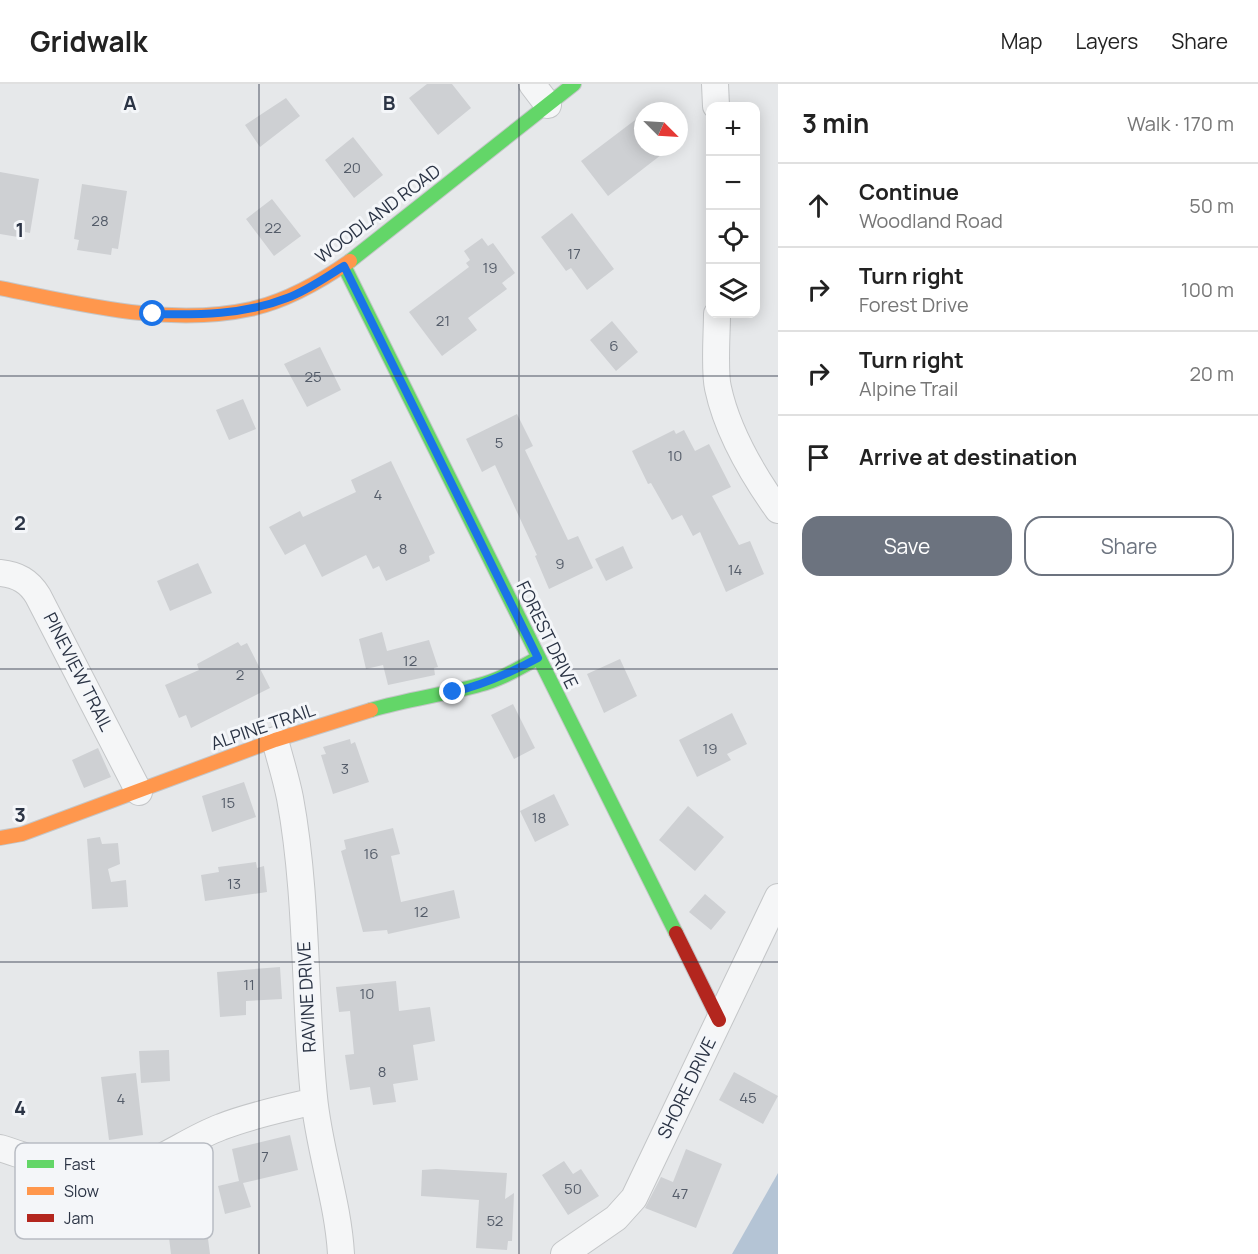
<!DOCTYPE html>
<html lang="en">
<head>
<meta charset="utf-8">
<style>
	body { margin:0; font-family:Manrope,sans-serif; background:#f2f2f2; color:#222 }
	.controls { position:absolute; right:18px; top:18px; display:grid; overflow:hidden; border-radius:12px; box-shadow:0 3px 15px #0003 }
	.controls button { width:54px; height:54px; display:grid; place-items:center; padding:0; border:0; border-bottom:2px solid #e0e0e0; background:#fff; color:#222; font:30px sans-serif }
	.compass { position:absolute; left:634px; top:18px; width:54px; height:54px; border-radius:50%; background:#fff; box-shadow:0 3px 15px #0003; rotate:114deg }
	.stop { position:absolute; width:18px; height:18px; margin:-14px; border:4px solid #1a73e8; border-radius:50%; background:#fff }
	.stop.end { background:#1a73e8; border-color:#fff; box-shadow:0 2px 6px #0008 }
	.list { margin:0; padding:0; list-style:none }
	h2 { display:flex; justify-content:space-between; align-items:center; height:78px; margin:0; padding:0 24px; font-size:26px }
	h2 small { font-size:20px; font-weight:400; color:#767676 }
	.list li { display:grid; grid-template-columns:39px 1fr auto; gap:18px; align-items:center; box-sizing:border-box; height:84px; padding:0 24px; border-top:2px solid #e0e0e0 }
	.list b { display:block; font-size:22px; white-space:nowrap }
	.list p { margin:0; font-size:20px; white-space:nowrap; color:#767676 }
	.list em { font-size:20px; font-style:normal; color:#767676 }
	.actions { display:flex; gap:12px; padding:18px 24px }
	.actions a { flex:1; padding:14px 0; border:2px solid #6c737f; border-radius:18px; text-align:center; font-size:21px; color:#6c737f }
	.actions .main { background:#6c737f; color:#fff }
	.icon { flex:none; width:33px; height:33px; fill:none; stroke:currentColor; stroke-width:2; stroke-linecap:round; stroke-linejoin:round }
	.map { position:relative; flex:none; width:778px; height:1170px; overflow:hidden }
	header { display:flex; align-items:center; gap:36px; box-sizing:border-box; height:84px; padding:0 30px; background:#fff; border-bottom:2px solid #e0e0e0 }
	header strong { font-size:28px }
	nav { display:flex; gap:33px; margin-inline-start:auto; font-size:21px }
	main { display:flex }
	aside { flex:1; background:#fff }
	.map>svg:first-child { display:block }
	.water { fill:#b4c4d5 }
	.building { fill:#ced0d3 }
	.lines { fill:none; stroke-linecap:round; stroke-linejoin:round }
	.street-casing { stroke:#c4c6c8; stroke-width:28 }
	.fast-casing { stroke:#c4c6c8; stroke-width:16 }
	.slow-casing { stroke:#c4c6c8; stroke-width:16 }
	.jam-casing { stroke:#c4c6c8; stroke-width:16 }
	.street { stroke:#f5f6f7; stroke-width:26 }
	.fast { stroke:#63d668; stroke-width:14 }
	.slow { stroke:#ff974d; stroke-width:14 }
	.jam { stroke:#b3261e; stroke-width:14 }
	.route { stroke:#1a73e8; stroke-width:8 }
	.grid { fill:none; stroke:#2b3445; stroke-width:1.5; stroke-opacity:0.55 }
	.labels { text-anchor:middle; stroke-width:6; stroke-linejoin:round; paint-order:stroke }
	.number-label { font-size:15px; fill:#545c69 }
	.street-label { font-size:18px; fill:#2b3445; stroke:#f4f6f9 }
	.key { fill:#f4f6f9; stroke:#b8bcc3; stroke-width:1.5 }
	.key-label { font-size:16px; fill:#2b3445 }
	.grid-label { font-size:20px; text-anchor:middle; font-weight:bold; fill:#2b3445; stroke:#f4f6f9; stroke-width:6; stroke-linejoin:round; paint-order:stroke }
</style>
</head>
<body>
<header>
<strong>Gridwalk</strong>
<nav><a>Map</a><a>Layers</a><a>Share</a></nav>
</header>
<main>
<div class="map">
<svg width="778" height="1170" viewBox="0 0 778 1170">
	<rect width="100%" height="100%" fill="#e6e8ea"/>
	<!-- water -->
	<path class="water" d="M 778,1089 L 778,1170 L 732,1170 Z"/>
	<!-- building -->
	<path class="building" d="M 427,0 L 452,0 L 471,24 L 438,51 L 409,14 Z
		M 286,14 L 300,32 L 260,63 L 245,41 Z
		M 643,30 L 643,63 L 670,64 L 608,112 L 581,77 Z
		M 353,53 L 383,91 L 354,114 L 325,76 Z
		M 0,88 L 39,95 L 30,149 L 25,148 L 24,154 L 0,150 Z
		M 82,100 L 127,107 L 118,165 L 112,164 L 111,171 L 77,166 L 79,156 L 74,155 Z
		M 272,115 L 301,152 L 274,172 L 246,135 Z
		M 572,129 L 614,185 L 587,206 L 571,184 L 566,187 L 541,153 Z
		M 482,154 L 488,162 L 493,159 L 515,189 L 502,199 L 507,205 L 468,234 L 477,246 L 442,272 L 409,228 L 469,183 L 466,179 L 470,176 L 464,167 Z
		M 612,237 L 638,268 L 616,287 L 590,256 Z
		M 320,263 L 341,306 L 307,323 L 284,280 Z
		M 243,315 L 256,345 L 229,356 L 216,326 Z
		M 517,330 L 533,362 L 525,366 L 568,456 L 578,452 L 593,484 L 549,505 L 535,472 L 537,471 L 495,381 L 482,388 L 466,355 Z
		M 674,346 L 676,350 L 684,346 L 695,367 L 709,360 L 731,403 L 712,412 L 739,461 L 750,457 L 764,490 L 726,508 L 700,448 L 693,452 L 682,431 L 672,436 L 651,399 L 648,400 L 632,367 Z
		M 391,377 L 435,469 L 429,472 L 430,477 L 386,497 L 379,482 L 373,485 L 366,471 L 322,493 L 305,460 L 285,471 L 269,443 L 300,427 L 303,433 L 356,408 L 351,396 Z
		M 623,462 L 633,484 L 606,497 L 595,475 Z
		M 198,479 L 212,509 L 170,527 L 157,497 Z
		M 382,548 L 387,567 L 429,556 L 438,583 L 434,584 L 435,591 L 388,601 L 383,581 L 366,585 L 359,555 Z
		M 238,558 L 241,562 L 247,559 L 270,604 L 191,644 L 186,631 L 179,634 L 165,601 L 199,586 L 197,580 Z
		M 620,575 L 637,612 L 604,629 L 587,590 Z
		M 513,620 L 535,664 L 514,675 L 491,631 Z
		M 732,629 L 747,660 L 727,670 L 731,676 L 697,693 L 679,656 Z
		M 350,655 L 351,660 L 355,658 L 369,698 L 333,710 L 321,671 L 326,670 L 323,663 Z
		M 98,664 L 111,693 L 84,704 L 72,676 Z
		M 244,698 L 256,733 L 212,748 L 202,712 Z
		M 554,710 L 569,741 L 535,758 L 520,727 Z
		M 688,722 L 724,753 L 695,787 L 659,756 Z
		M 393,744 L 400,770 L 391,772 L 401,818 L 454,806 L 460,834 L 388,850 L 387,846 L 363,848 L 341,767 L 346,765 L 344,756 Z
		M 100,753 L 102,760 L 118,759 L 120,780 L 108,785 L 111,798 L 126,796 L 128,823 L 92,825 L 87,755 Z
		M 256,778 L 257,784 L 264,782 L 267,808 L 205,817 L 201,791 L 219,788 L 218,783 Z
		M 705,810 L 726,828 L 711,846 L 689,828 Z
		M 280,883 L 282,915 L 246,917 L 246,931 L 220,933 L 217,888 Z
		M 396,897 L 399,927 L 430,923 L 435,957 L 413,961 L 418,996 L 393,1000 L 396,1018 L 373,1021 L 370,1003 L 350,1006 L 345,971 L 354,970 L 350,927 L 339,928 L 336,903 Z
		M 169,966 L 170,997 L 141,999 L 139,967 Z
		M 734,988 L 778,1012 L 763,1040 L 719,1016 Z
		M 136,989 L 143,1051 L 109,1056 L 101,993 Z
		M 290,1051 L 298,1086 L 243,1099 L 251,1123 L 225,1130 L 218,1102 L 239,1097 L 232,1065 Z
		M 686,1065 L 722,1080 L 696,1144 L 645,1124 L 661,1093 L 673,1098 Z
		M 564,1077 L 573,1090 L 581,1085 L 599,1112 L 568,1131 L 542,1091 Z
		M 436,1085 L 507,1089 L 505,1115 L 514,1109 L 512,1157 L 508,1157 L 507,1166 L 476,1164 L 479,1116 L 421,1112 L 422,1086 Z
		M 205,1132 L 210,1170 L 171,1170 L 167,1137 Z"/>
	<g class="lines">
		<!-- street casing -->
		<g class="street-casing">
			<path id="street" d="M 532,0 L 548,21
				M 715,0 L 716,22
				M 717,230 C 717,249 714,287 718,304 C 727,346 753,391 778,426
				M 0,489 C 18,491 29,497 38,512 L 139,708
				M 275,656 C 280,675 286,694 290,714 C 308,812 304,914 314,1013 C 319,1066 338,1117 341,1170
				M 0,1064 C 29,1073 63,1087 93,1090 C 143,1094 178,1059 221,1043 C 251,1031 283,1025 314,1017
				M 564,1170 L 616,1134 L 634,1114 L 778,813"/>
		</g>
		<!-- fast casing -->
		<g class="fast-casing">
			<path id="fast" d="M 350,177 L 574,0
				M 344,182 L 676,849
				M 371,626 C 407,615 443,611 479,601 C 500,596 519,584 538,574"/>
		</g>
		<!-- slow casing -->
		<g class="slow-casing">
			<path id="slow" d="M 0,204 C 81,220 169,243 251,225 C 287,217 320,198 350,177
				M 0,754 L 22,750 L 275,656 L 371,626"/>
		</g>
		<!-- jam casing -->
		<g class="jam-casing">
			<path id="jam" d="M 676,849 L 719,936"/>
		</g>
		<!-- street -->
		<use href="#street" class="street"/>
		<!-- fast -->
		<use href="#fast" class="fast"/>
		<!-- slow -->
		<use href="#slow" class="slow"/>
		<!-- jam -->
		<use href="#jam" class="jam"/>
	</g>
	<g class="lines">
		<!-- route -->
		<path class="route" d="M 153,230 C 198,231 244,231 287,214 C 307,207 326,193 344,182 L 538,574 C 510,589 484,601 453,608"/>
	</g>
	<!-- grid -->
	<path class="grid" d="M 259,0 L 259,1170M 519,0 L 519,1170M 0,292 L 778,292M 0,585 L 778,585M 0,878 L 778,878"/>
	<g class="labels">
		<!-- number labels -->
		<g class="number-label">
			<text x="352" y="89">20</text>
			<text x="100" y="142">28</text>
			<text x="273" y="149">22</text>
			<text x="574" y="175">17</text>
			<text x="490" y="189">19</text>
			<text x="443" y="242">21</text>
			<text x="614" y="267">6</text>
			<text x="313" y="298">25</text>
			<text x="499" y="364">5</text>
			<text x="675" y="377">10</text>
			<text x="378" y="416">4</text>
			<text x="403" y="470">8</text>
			<text x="560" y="485">9</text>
			<text x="735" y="491">14</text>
			<text x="410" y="582">12</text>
			<text x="240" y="596">2</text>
			<text x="710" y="670">19</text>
			<text x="345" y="690">3</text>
			<text x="228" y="724">15</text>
			<text x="539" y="739">18</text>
			<text x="371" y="775">16</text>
			<text x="234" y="805">13</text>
			<text x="421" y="833">12</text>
			<text x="249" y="906">11</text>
			<text x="367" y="915">10</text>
			<text x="382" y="993">8</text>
			<text x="748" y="1019">45</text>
			<text x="121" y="1020">4</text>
			<text x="265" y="1078">7</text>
			<text x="573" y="1110">50</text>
			<text x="680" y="1115">47</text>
			<text x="495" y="1142">52</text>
		</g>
		<!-- street labels -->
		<g class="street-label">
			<text transform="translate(378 130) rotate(-37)" y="6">WOODLAND ROAD</text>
			<text transform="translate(547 551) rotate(64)" y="6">FOREST DRIVE</text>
			<text transform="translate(78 588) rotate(63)" y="6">PINEVIEW TRAIL</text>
			<text transform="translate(263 643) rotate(-19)" y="6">ALPINE TRAIL</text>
			<text transform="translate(307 913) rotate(-93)" y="6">RAVINE DRIVE</text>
			<text transform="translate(687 1004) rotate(-64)" y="6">SHORE DRIVE</text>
		</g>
	</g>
	<!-- legend -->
	<rect x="15" y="1059" width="198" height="96" rx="9" class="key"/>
	<rect x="27" y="1076" width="27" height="8" fill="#63d668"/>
	<rect x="27" y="1103" width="27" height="8" fill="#ff974d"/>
	<rect x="27" y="1130" width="27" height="8" fill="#b3261e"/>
	<g class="key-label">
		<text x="64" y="1086">Fast</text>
		<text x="64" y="1113">Slow</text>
		<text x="64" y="1140">Jam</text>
	</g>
	<g class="grid-label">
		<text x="130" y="26">A</text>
		<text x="389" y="26">B</text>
		<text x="20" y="153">1</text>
		<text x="20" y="446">2</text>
		<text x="20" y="738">3</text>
		<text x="20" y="1031">4</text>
	</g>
</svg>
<div class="controls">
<button>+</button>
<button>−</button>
<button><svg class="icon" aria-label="locate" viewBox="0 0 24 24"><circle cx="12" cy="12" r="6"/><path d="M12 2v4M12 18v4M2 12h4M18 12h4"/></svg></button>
<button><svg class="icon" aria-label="layers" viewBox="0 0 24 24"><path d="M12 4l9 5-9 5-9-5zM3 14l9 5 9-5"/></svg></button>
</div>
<svg class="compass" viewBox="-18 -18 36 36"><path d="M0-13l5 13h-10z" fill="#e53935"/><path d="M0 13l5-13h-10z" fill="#767676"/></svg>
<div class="stop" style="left:153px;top:230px"></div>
<div class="stop end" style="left:453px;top:608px"></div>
</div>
<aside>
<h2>3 min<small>Walk · 170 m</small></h2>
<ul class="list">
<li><svg class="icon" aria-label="ahead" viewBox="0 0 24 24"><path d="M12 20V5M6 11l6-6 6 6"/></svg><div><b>Continue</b><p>Woodland Road</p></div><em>50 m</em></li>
<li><svg class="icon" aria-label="right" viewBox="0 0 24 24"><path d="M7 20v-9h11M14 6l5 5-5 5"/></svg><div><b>Turn right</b><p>Forest Drive</p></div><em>100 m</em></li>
<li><svg class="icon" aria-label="right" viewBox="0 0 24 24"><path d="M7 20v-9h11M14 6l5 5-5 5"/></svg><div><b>Turn right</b><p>Alpine Trail</p></div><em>20 m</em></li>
<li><svg class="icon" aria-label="arrive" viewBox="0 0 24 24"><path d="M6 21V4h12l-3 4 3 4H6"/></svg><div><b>Arrive at destination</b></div></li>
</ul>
<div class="actions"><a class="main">Save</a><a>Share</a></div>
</aside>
</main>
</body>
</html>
